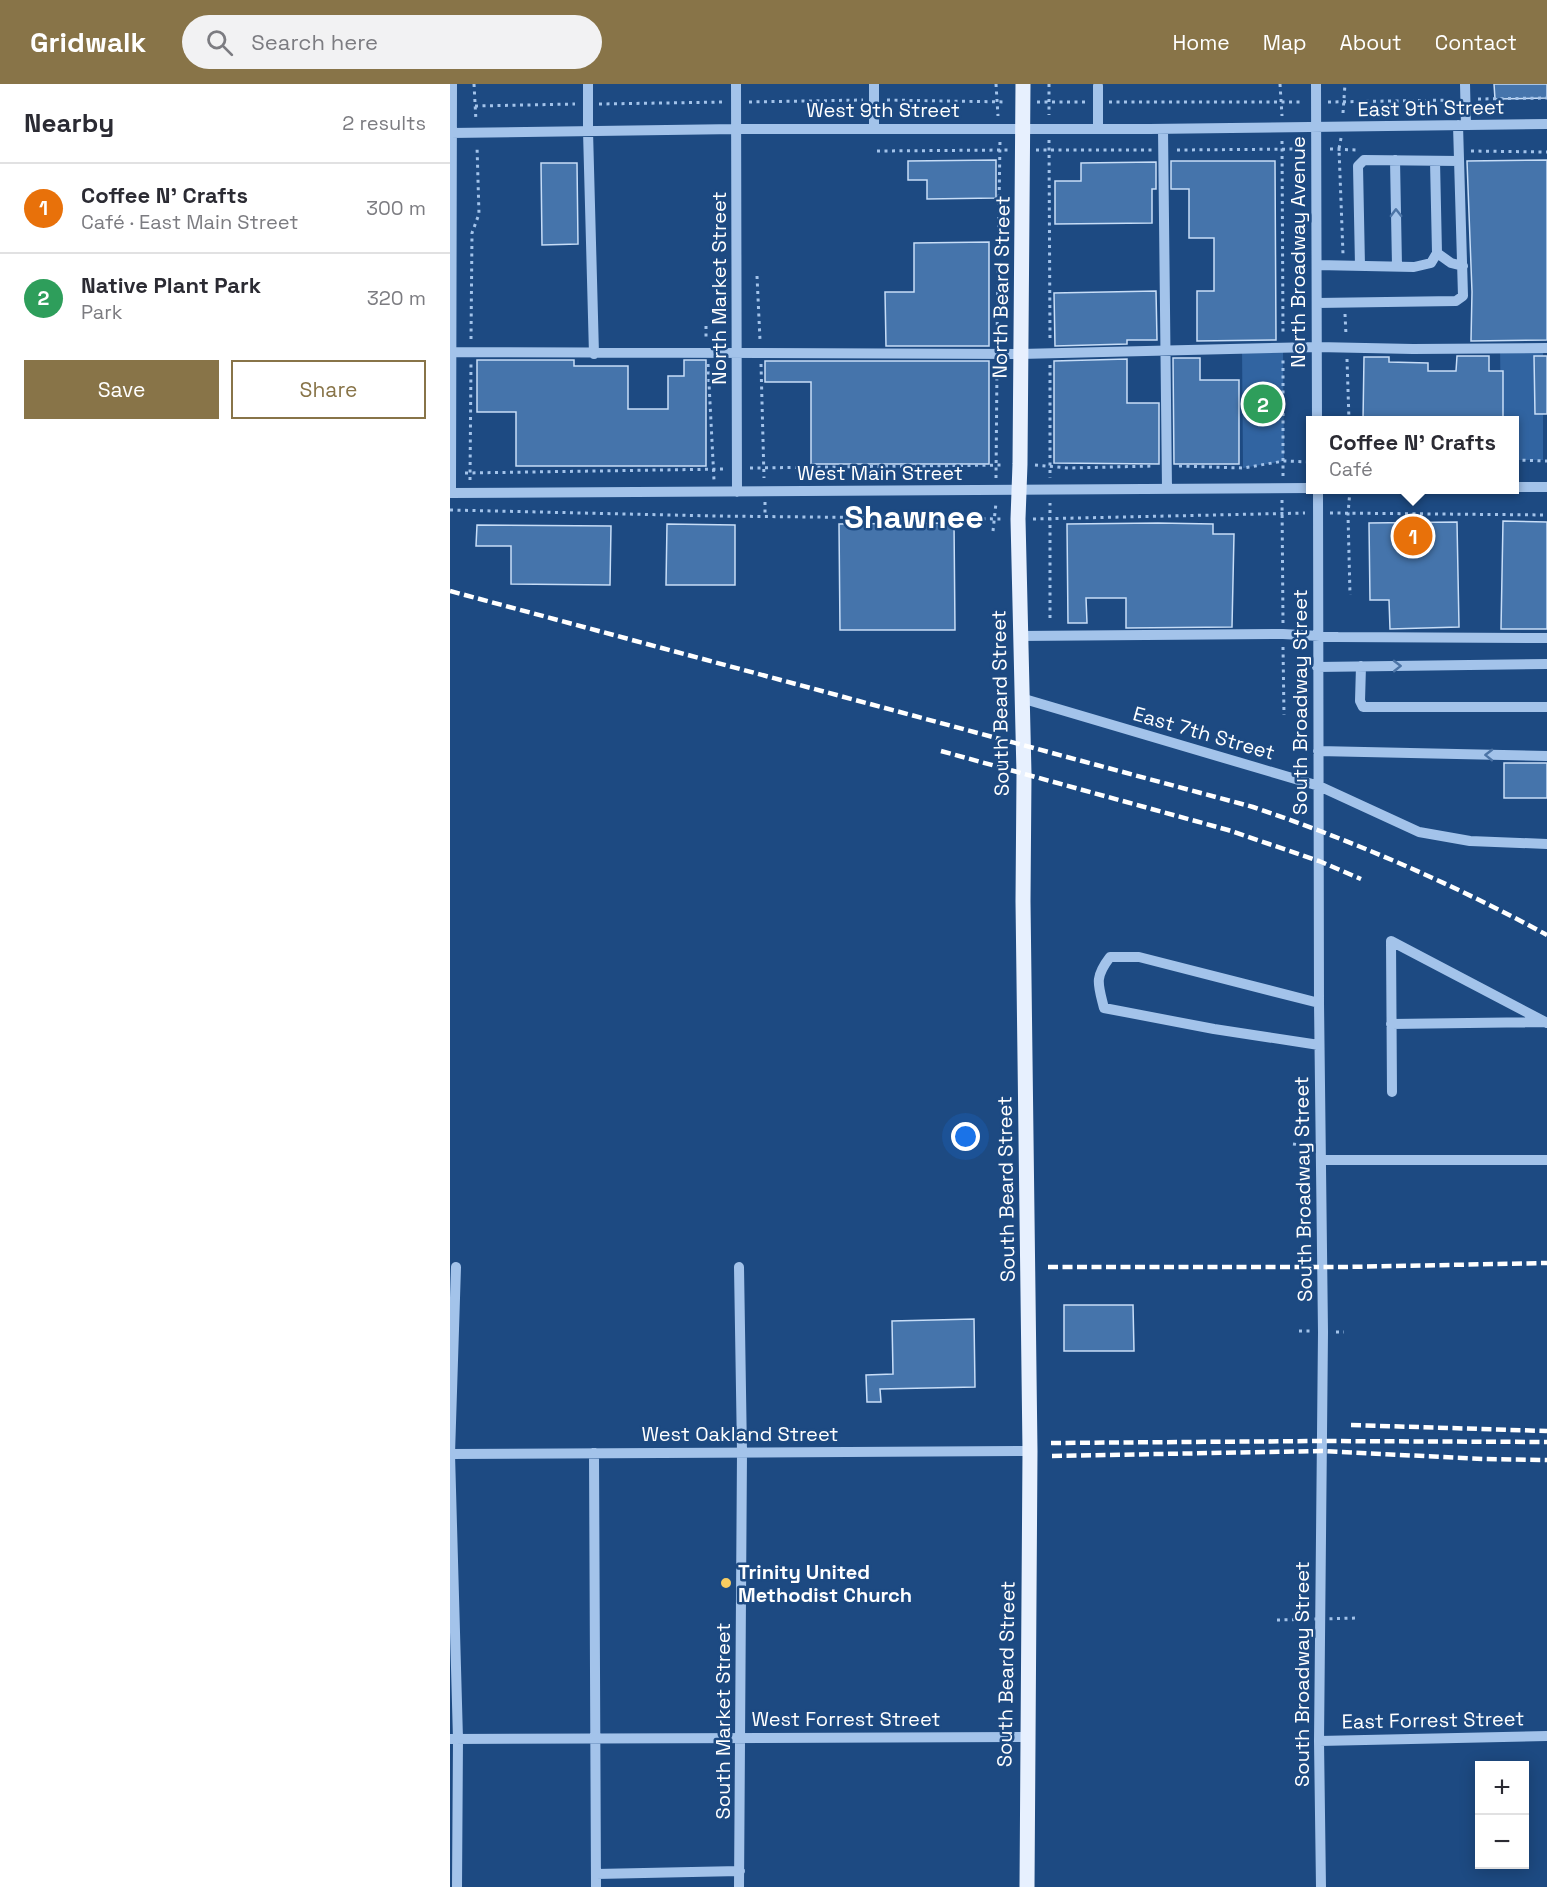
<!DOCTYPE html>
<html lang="en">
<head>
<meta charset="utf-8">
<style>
	body { margin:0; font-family:"Space Grotesk",sans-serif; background:#f2f2f3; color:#2b2b33 }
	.controls { position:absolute; right:18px; bottom:18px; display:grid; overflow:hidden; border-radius:0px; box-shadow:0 3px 15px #0003 }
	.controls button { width:54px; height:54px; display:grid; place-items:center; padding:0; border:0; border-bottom:2px solid #e1e1e2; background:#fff; color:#2b2b33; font:30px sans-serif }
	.you { position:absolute; left:516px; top:1053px; width:21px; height:21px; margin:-15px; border:4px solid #fff; border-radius:50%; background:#1a73e8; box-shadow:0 0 0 9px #1a73e833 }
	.badge { display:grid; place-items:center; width:39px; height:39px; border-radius:50%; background:#887448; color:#fff; font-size:20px; font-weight:700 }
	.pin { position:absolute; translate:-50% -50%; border:3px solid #fff; box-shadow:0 2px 6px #0006 }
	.popup { position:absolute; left:856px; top:332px; width:213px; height:78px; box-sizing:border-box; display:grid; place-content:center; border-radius:0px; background:#fff; filter:drop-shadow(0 2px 4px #0005); font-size:20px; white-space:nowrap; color:#7c7c81 }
	.popup b { font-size:22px; color:#2b2b33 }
	.popup::after { content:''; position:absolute; left:50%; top:100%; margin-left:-12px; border:12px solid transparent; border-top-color:#fff }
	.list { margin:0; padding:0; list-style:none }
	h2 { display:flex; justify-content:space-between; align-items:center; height:78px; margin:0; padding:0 24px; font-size:26px }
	h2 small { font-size:20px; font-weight:400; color:#7c7c81 }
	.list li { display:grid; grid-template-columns:39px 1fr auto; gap:18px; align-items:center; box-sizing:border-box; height:90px; padding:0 24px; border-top:2px solid #e1e1e2 }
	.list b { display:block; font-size:22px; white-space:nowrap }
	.list p { margin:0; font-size:20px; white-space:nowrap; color:#7c7c81 }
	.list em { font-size:20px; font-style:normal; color:#7c7c81 }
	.actions { display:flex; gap:12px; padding:18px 24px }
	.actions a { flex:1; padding:14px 0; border:2px solid #887448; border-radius:0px; text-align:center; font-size:21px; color:#887448 }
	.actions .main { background:#887448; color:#fff }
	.icon { flex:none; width:33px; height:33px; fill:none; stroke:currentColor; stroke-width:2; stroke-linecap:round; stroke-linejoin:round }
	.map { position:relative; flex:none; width:1097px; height:1803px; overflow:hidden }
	header { display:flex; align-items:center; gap:36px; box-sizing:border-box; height:84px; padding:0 30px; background:#887448; color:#fff }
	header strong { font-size:28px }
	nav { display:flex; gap:33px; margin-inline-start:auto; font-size:21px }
	.search { width:420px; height:54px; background:#f2f2f3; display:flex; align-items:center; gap:15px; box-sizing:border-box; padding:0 21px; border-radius:33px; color:#7c7c81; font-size:22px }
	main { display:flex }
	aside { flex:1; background:#fff }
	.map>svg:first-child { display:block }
	.green { fill:#3164a1 }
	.building { fill:#4574ab; stroke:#c7ddf7; stroke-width:1.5 }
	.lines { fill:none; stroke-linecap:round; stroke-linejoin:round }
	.path { stroke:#a3c3ea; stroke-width:3; stroke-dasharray:3 4.5; stroke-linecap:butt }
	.minor { stroke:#a3c3ea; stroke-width:10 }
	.major { stroke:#e7f0fe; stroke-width:15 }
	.rail { stroke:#fff; stroke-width:4.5; stroke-dasharray:10 4.5; stroke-linecap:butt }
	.path-bridge { stroke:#a3c3ea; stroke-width:3; stroke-dasharray:3 4.5; stroke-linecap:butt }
	.oneway { stroke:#4c74a6 }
	.poi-dot { fill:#f9cd61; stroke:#1d4a82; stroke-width:2 }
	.labels { text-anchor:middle; stroke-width:5; stroke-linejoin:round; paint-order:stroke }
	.street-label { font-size:20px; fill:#fff; stroke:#1d4a82 }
	.poi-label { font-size:20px; font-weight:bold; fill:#fff; stroke:#1d4a82; text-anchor:start }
	.town-label { font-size:32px; font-weight:bold; fill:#fff; stroke:#1d4a82 }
</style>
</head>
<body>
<header>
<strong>Gridwalk</strong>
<div class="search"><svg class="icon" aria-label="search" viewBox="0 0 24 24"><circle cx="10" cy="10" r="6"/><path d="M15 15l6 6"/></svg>Search here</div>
<nav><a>Home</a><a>Map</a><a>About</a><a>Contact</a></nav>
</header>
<main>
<aside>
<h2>Nearby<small>2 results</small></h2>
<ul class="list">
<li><span class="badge" style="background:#e8710a">1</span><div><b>Coffee N' Crafts</b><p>Café · East Main Street</p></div><em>300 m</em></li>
<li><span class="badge" style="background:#2e9e5b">2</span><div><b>Native Plant Park</b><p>Park</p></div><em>320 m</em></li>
</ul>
<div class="actions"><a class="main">Save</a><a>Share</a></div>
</aside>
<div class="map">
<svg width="1097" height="1803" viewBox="0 0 1097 1803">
	<rect width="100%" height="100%" fill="#1d4a82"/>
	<!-- green -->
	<path class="green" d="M 792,261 L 833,264 L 834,377 L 793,384 Z
		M 1050,263 L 1093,263 L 1093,376 L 1065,376 L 1065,336 L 1051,336 Z"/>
	<!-- building -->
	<path class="building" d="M 1044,0 L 1097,0 L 1097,14 L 1045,15 Z
		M 546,76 L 546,114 L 477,115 L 477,96 L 458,96 L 458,77 Z
		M 1097,76 L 1097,256 L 1021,257 L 1022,208 L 1017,77 Z
		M 721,77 L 825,77 L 826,256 L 747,257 L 747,207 L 764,207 L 764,154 L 739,154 L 739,105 L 721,105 Z
		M 706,78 L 706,105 L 702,105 L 702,139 L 605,140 L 605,97 L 631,97 L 631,79 Z
		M 91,79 L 127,79 L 128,160 L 92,161 Z
		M 539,158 L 539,262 L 436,262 L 435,208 L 464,208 L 464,159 Z
		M 706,207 L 707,256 L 677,256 L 677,260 L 605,262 L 604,209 Z
		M 1007,272 L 1039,272 L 1039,287 L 1053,287 L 1053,336 L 913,336 L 914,273 L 939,273 L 939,278 L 978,279 L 978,287 L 1006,287 Z
		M 1084,272 L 1097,272 L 1097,330 L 1085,330 Z
		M 723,274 L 750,274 L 750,296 L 789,296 L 789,380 L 724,380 Z
		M 677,275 L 677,319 L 709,319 L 709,380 L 604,379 L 604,277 Z
		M 27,276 L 124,276 L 124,282 L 178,282 L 178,325 L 218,325 L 218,292 L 234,292 L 234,276 L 256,276 L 256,382 L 66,382 L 66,328 L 27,328 Z
		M 315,277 L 539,277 L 539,380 L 361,380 L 361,298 L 315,298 Z
		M 1053,437 L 1097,438 L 1097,545 L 1051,545 Z
		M 1007,438 L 1009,543 L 940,545 L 939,516 L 920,516 L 919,439 Z
		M 504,439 L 505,546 L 390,546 L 389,440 Z
		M 708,439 L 763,440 L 763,450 L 784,450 L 782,543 L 676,544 L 676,514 L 636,514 L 637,539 L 618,539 L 617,440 Z
		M 217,440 L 285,441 L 285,501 L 216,501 Z
		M 27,441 L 161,442 L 160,501 L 61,500 L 61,462 L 26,462 Z
		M 1054,679 L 1097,679 L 1097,714 L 1054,714 Z
		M 614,1221 L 683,1221 L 684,1267 L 614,1267 Z
		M 524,1235 L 525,1303 L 430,1305 L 431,1318 L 417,1318 L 416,1291 L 443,1290 L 442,1237 Z"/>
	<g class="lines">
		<!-- path -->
		<path class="path" d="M 24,0 L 26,37
			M 546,0 L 548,32
			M 599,0 L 599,31
			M 830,0 L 832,32
			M 1028,15 L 1097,14
			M 437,16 L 557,18
			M 299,18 L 413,16
			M 587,18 L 635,18
			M 659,18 L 854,18
			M 878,18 L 1004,16
			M 149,20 L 275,18
			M 25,22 L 125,20
			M 893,29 L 895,0
			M 891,54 L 889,65 L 893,170
			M 599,56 L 600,256
			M 832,57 L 833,251
			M 880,65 L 906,66
			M 586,66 L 702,66
			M 727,66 L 855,65
			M 427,67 L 558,66
			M 1021,67 L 1097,68
			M 307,192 L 310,256
			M 895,230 L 896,251
			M 256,242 L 256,255
			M 21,255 L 22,149 L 29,130 L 27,62
			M 547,256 L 550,56
			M 897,275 L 899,336
			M 258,280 L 264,396
			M 311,280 L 314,394
			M 600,281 L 600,394
			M 1065,376 L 1097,377
			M 585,381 L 618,384 L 704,382
			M 729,382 L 793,384 L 834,377 L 861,378
			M 300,384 L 554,381
			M 15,389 L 275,385
			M 833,392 L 833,275
			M 546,394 L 547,281
			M 20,396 L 21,279
			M 900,406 L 898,430 L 900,511
			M 832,416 L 833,539
			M 315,418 L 315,431
			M 0,426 L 264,432 L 552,435
			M 880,429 L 1097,431
			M 583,435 L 855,429
			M 543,447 L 546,419
			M 600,534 L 600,419
			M 833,563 L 834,631
			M 843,1060 L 859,1062
			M 849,1247 L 862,1247
			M 886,1248 L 894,1248"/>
		<!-- minor -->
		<path class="minor" d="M 138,0 L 138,47 L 144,270
			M 286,0 L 287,408
			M 424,0 L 424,45
			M 866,0 L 867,336
			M 1015,0 L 1016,41
			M 648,2 L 648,45
			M 713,45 L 717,405
			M 0,49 L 287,45 L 699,45 L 1097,40
			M 945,76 L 947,182
			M 987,169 L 1001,179 L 1013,182
			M 867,181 L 964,183 L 981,179 L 987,169 L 985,77
			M 910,182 L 908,82 L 914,76 L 1009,77
			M 867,219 L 1006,217 L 1013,212 L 1008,41
			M 2,268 L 570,270 L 867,263 L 963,265 L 1097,264
			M 1065,403 L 1097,403
			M 868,406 L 869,919 L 873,1248 L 869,1657 L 871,1803
			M 0,409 L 861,404
			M 1,409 L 2,0
			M 569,552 L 833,550 L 888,553 L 1097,554
			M 911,582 L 910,617 L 913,623 L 1097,623
			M 867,583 L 1097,580
			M 571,614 L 869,702 L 969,748 L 1020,757 L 1097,760
			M 868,667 L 1097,672
			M 869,919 L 689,873 L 660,873 C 644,894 648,900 654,924 L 764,945 L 869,961
			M 941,940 L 1094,938
			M 942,1008 L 941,857 L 1097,939
			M 871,1076 L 1097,1076
			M 6,1183 L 0,1370 L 8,1655 L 7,1803
			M 289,1183 L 292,1368 L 289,1803
			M 144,1369 L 146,1803
			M 0,1370 L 580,1367
			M 0,1655 L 577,1653
			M 869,1657 L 1097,1652
			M 146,1790 L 290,1787"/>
		<!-- major -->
		<path class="major" d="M 573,0 L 570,380 L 568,435 L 574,690 L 573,817 L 580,1367 L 577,1803"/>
		<!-- rail -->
		<path class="rail" d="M 0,507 L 803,723 C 904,757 1003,800 1097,851
			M 491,667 L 778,746 L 869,777 L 911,795
			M 598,1183 L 895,1183 L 1097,1179
			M 901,1341 L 1097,1347
			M 601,1359 L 873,1357 L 1097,1358
			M 602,1372 L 871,1367 L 1033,1375 L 1097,1376"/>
		<!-- path-bridge -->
		<path class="path-bridge" d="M 827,1536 L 908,1534"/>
	</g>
	<!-- one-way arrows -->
	<defs><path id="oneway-chevron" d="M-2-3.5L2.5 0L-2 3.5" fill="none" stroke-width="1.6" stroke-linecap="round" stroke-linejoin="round" transform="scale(1.5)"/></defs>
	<g class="oneway">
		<use href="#oneway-chevron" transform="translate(946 129) rotate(-91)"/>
		<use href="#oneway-chevron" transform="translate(947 582) rotate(-1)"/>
		<use href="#oneway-chevron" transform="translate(1039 671) rotate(-179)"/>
	</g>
	<!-- markers -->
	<circle class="poi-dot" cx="276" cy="1499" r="6"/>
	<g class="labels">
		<!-- street labels -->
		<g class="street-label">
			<text transform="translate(981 24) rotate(-1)" y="7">East 9th Street</text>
			<text x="433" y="33">West 9th Street</text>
			<text transform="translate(848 168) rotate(-90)" y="7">North Broadway Avenue</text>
			<text transform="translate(551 203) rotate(-89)" y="7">North Beard Street</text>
			<text transform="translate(269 204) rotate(-90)" y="7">North Market Street</text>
			<text x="430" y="396">West Main Street</text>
			<text transform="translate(850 618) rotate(-90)" y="7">South Broadway Street</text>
			<text transform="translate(550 619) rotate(-91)" y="7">South Beard Street</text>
			<text transform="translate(754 649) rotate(16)" y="7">East 7th Street</text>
			<text transform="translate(556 1105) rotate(-91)" y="7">South Beard Street</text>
			<text transform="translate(853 1105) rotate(-91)" y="7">South Broadway Street</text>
			<text x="290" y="1357">West Oakland Street</text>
			<text transform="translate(556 1590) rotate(-89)" y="7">South Beard Street</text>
			<text transform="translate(852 1590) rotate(-90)" y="7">South Broadway Street</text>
			<text x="396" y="1642">West Forrest Street</text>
			<text transform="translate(983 1636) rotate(-1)" y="7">East Forrest Street</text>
			<text transform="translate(273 1637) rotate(-90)" y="7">South Market Street</text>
		</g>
		<!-- poi labels -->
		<g class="poi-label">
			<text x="288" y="1495">Trinity United<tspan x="288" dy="23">Methodist Church</tspan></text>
		</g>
		<!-- town labels -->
		<g class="town-label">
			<text x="464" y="444">Shawnee</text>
		</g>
	</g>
</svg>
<div class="controls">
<button>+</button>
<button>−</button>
</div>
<div class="you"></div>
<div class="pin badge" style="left:963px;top:452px;background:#e8710a">1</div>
<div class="popup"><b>Coffee N' Crafts</b>Café</div>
<div class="pin badge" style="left:813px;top:320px;background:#2e9e5b">2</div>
</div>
</main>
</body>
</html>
